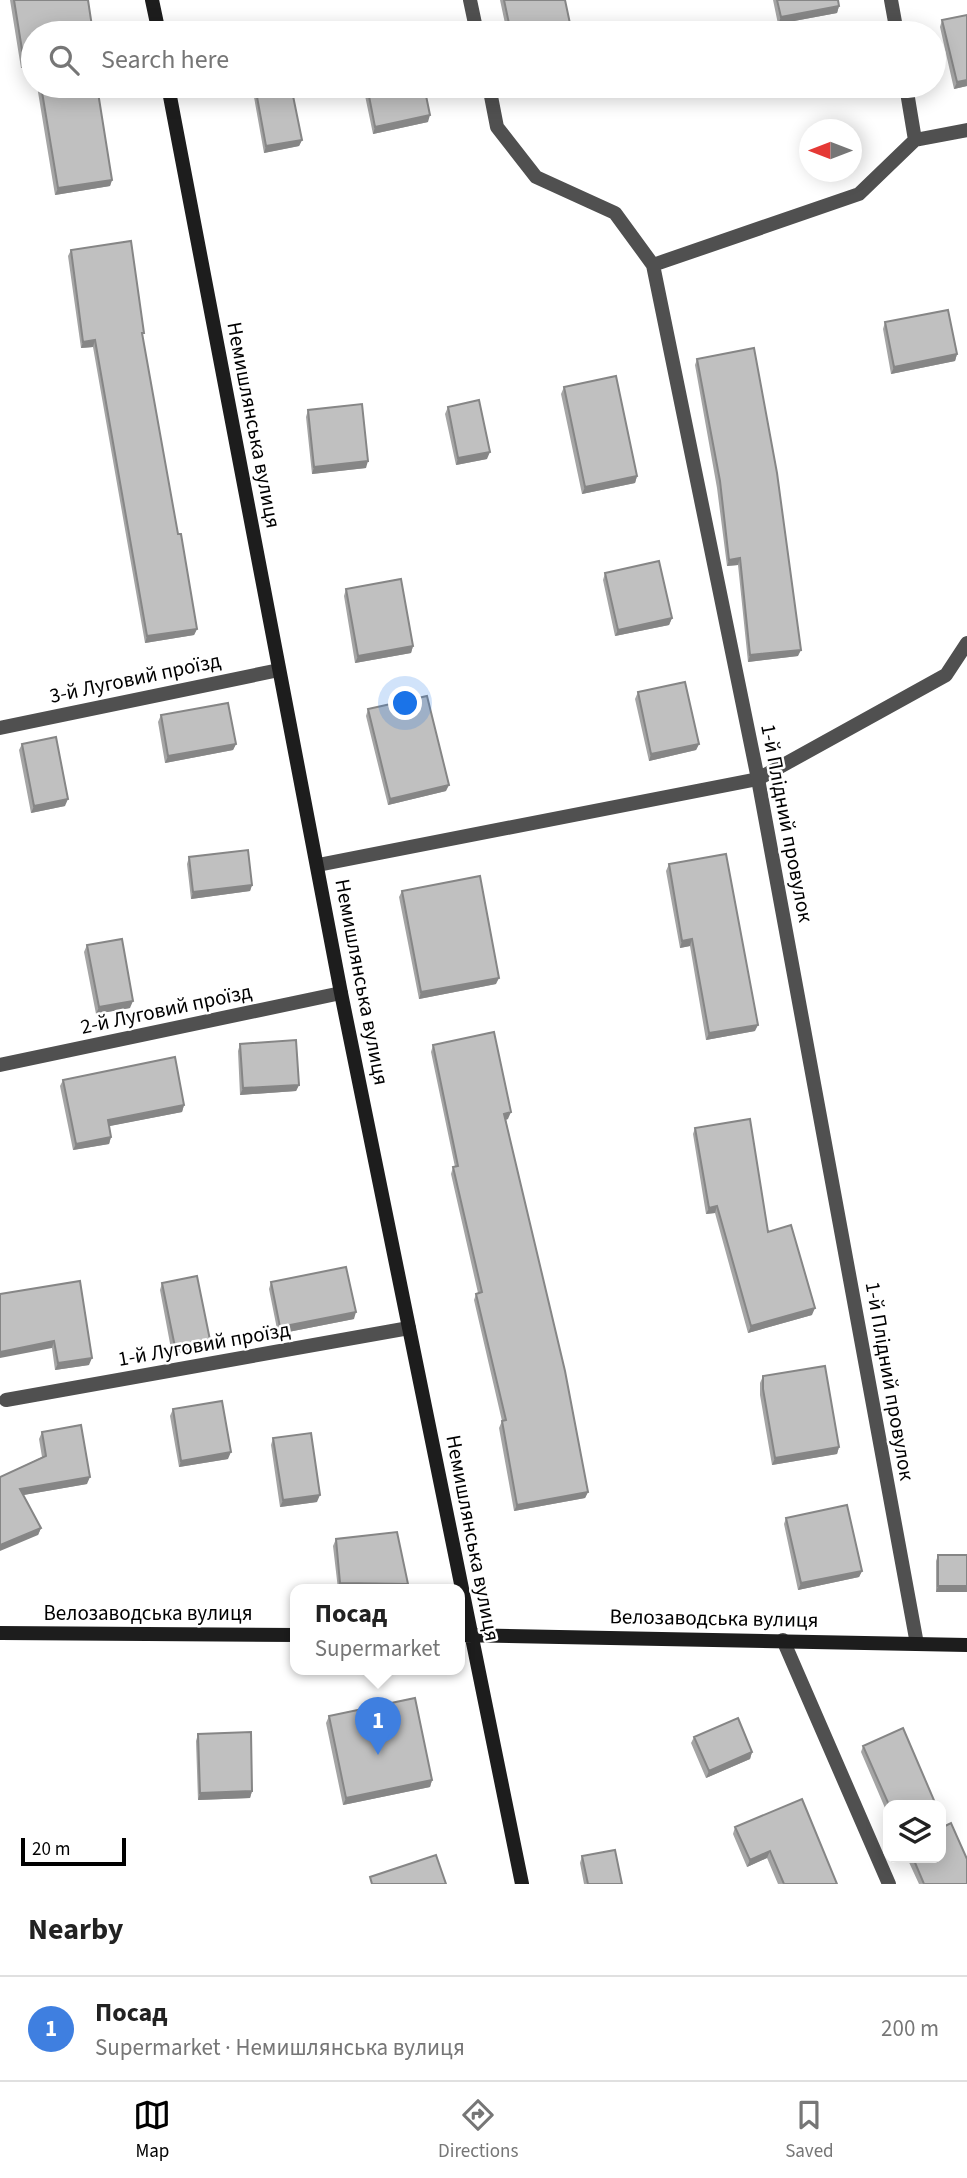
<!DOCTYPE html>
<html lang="en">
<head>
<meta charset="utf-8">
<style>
	body { margin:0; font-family:"Source Sans 3",sans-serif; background:#f6f6f6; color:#222 }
	.controls { position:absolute; right:21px; bottom:21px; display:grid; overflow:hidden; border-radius:14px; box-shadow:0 4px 18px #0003 }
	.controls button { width:63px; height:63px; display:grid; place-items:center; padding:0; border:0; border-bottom:2px solid #e0e0e0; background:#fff; color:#222; font:35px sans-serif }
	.compass { position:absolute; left:799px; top:119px; width:63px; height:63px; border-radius:50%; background:#fff; box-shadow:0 4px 18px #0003; rotate:270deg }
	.scale { position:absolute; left:21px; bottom:18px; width:105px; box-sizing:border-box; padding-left:7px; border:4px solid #000; border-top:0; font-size:19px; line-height:24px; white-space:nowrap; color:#000; -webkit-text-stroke:5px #fff; paint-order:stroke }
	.you { position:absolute; left:406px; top:704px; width:24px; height:24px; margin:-18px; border:5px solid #fff; border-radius:50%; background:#1a73e8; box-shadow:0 0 0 10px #1a73e833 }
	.badge { display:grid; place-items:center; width:46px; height:46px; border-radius:50%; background:#000; color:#fff; font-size:23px; font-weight:700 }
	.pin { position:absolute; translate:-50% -58px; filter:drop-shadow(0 2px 4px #0008) }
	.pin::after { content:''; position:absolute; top:37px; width:24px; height:21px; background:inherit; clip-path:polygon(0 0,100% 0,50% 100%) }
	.popup { position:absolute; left:290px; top:1584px; width:175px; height:91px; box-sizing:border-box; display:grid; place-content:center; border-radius:14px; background:#fff; filter:drop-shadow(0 2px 5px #0005); font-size:23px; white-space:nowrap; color:#767676 }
	.popup b { font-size:26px; color:#222 }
	.popup::after { content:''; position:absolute; left:50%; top:100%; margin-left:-14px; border:14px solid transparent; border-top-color:#fff }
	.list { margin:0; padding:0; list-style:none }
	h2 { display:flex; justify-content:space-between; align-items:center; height:91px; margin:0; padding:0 28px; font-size:30px }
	h2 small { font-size:23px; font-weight:400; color:#767676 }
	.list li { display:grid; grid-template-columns:46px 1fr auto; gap:21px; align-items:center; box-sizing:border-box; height:105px; padding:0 28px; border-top:2px solid #e0e0e0 }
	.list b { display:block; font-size:26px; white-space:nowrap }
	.list p { margin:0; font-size:23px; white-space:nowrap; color:#767676 }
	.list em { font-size:23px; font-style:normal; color:#767676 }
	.icon { flex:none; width:38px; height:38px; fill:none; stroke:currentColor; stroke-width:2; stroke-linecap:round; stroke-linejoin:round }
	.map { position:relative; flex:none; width:967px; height:1884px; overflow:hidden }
	.search { position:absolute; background:#fff; box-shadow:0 4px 18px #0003; left:21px; right:21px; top:21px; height:77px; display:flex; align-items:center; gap:18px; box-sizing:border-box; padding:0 24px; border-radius:38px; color:#767676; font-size:26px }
	.sheet { height:196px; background:#fff }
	nav { display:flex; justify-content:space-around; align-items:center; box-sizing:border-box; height:98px; border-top:2px solid #e0e0e0; background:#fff; font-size:19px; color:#767676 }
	nav a { display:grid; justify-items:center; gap:4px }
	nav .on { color:#000 }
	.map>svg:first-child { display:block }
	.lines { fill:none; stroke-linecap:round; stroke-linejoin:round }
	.lane { stroke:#505050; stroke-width:14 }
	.street { stroke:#505050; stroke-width:14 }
	.secondary { stroke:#1d1d1d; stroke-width:14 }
	.wall { fill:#a5a5a5 }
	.shaded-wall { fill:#868686 }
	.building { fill:#c0c0c0; stroke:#868686; stroke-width:2 }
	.labels { text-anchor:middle; stroke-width:5; stroke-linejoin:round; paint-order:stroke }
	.street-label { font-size:21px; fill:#000; stroke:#fff }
</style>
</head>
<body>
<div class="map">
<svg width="967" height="1884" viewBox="0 0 967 1884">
	<rect width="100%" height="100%" fill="#fff"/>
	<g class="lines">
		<!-- lane -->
		<path class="lane" d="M 318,865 L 758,779 L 946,675 L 967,643"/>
		<!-- street -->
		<path class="street" d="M 470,0 L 477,33
			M 891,0 L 897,33
			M 489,86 L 497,127 L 536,177 L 615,213 L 653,265 L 758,779 L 917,1644
			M 906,86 L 915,140
			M 653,265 L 859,194 L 915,140 L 967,130
			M 0,728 L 279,670
			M 0,1065 L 341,993
			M 6,1400 L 409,1328
			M 783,1640 L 889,1884"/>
		<!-- secondary -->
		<path class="secondary" d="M 152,0 L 159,33
			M 168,86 L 341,993 L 522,1884
			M 0,1633 L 296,1635
			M 460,1635 L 967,1645"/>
	</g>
	<!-- wall -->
	<path class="wall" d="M 10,0 L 88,0 L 33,33 L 33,67 L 21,68 Z
		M 500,0 L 565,0 L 572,33 L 507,33 Z
		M 773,0 L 838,0 L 839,6 L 837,13 L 778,24 Z
		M 967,15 L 967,86 L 954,89 L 940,27 L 942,20 Z
		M 37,86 L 97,86 L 112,180 L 110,186 L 55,195 Z
		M 252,86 L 291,86 L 302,140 L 299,146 L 264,153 Z
		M 363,86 L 424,86 L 428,122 L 373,134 Z
		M 71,250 L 142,337 L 178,534 L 197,629 L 194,635 L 145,643 L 93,347 L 81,348 L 68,256 Z
		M 885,322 L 957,354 L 955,361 L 891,374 L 883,329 Z
		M 697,359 L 798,656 L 748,662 L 738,565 L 727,566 L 717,488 L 695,365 Z
		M 564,387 L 637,476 L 635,483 L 582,494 L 561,394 Z
		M 448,407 L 487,459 L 456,465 L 445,414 Z
		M 308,410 L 366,468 L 312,474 L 306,417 Z
		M 605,573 L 672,618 L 669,625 L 615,636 L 603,580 Z
		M 346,589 L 413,646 L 411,653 L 355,663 L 344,596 Z
		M 638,692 L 699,744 L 696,750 L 649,761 L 635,699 Z
		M 368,709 L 446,791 L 388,805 L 366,716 Z
		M 161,715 L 236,744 L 233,750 L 165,763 L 158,722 Z
		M 22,744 L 65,806 L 31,813 L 19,750 Z
		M 189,857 L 252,885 L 250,891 L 191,899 L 187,864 Z
		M 669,864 L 755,1031 L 706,1040 L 690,946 L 680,948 L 666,871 Z
		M 402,891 L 496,984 L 419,999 L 399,897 Z
		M 87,945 L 130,1008 L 96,1014 L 84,952 Z
		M 240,1044 L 299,1085 L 296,1091 L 240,1095 L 238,1051 Z
		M 433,1045 L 508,1119 L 506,1120 L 588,1492 L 585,1498 L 514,1511 L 499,1428 L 502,1421 L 474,1300 L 476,1294 L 478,1293 L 451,1174 L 453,1167 L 455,1167 L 431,1052 Z
		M 63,1080 L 184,1105 L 182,1112 L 109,1126 L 111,1137 L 109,1144 L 73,1150 L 60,1086 Z
		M 695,1128 L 768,1232 L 812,1315 L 748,1333 L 715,1213 L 706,1214 L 693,1134 Z
		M 271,1282 L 354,1319 L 278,1334 L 269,1289 Z
		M 162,1283 L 210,1340 L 208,1347 L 172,1354 L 160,1290 Z
		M 0,1294 L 89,1365 L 55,1370 L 52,1348 Z
		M 763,1376 L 839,1447 L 837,1454 L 772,1465 L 760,1395 L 760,1383 Z
		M 173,1409 L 228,1459 L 179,1467 L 170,1416 Z
		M 42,1432 L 87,1484 L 23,1495 L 41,1528 L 38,1535 L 0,1477 L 42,1457 L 39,1439 Z
		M 273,1438 L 317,1502 L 280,1507 L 271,1445 Z
		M 786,1518 L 862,1571 L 859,1577 L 798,1590 L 784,1524 Z
		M 336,1539 L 407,1589 L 338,1589 L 333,1546 Z
		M 938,1555 L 967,1592 L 936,1592 L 936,1561 Z
		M 329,1716 L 432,1780 L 430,1787 L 343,1805 L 326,1723 Z
		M 198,1734 L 252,1791 L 250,1798 L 198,1800 L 196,1741 Z
		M 694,1737 L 752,1752 L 750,1759 L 706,1778 L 691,1743 Z
		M 863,1746 L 936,1805 L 888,1805 L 888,1815 L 861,1752 Z
		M 945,1826 L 967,1884 L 919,1884 L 907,1858 L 941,1858 Z
		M 735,1827 L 837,1884 L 778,1884 L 767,1858 L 747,1867 L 733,1834 Z
		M 582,1856 L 622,1884 L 584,1884 L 580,1863 Z"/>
	<!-- shaded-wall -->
	<path class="shaded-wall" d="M 839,6 L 837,13 L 778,24 L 781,17 Z
		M 33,60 L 33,67 L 21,68 L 24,62 Z
		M 967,80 L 967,86 L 954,89 L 957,82 Z
		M 430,115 L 428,122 L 373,134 L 375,127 Z
		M 302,140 L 299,146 L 264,153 L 266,146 Z
		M 112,180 L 110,186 L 55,195 L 58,188 Z
		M 95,340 L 93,347 L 81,348 L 83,342 Z
		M 957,354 L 955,361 L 891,374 L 894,367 Z
		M 490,452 L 487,459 L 456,465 L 458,458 Z
		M 368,461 L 366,468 L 312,474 L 314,467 Z
		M 637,476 L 635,483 L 582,494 L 585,487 Z
		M 740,558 L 738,565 L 727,566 L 729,560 Z
		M 672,618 L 669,625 L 615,636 L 618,630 Z
		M 197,629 L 194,635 L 145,643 L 147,636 Z
		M 413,646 L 411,653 L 355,663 L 358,656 Z
		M 801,650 L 798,656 L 748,662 L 750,655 Z
		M 236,744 L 233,750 L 165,763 L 168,756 Z
		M 699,744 L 696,750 L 649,761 L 651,754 Z
		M 449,785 L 446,791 L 388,805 L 390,799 Z
		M 68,799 L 65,806 L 31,813 L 34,806 Z
		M 252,885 L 250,891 L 191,899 L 193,892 Z
		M 692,939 L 690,946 L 680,948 L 682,941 Z
		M 499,978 L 496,984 L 419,999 L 421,992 Z
		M 133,1001 L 130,1008 L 96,1014 L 99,1007 Z
		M 758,1025 L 755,1031 L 706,1040 L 709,1033 Z
		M 299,1085 L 296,1091 L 240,1095 L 243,1088 Z
		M 184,1105 L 182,1112 L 105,1127 L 108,1120 Z
		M 511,1112 L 508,1119 L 502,1120 L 504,1114 Z
		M 111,1137 L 109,1144 L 73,1150 L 76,1144 Z
		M 717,1206 L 715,1213 L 706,1214 L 709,1208 Z
		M 815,1308 L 812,1315 L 748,1333 L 751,1326 Z
		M 356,1312 L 354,1319 L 278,1334 L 280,1327 Z
		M 210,1340 L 208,1347 L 172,1354 L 175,1347 Z
		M 54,1341 L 52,1348 L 0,1358 L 0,1352 Z
		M 92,1358 L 89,1365 L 55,1370 L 58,1363 Z
		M 839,1447 L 837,1454 L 772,1465 L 775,1458 Z
		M 231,1452 L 228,1459 L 179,1467 L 181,1461 Z
		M 90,1477 L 87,1484 L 18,1496 L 20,1489 Z
		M 588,1492 L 585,1498 L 514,1511 L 517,1505 Z
		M 320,1495 L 317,1502 L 280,1507 L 283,1500 Z
		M 41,1528 L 38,1535 L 0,1551 L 0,1545 Z
		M 862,1571 L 859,1577 L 798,1590 L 801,1583 Z
		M 340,1583 L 408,1584 L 407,1589 L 338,1589 Z
		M 938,1586 L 967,1586 L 967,1592 L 936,1592 Z
		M 752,1752 L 750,1759 L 706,1778 L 709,1771 Z
		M 432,1780 L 430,1787 L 343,1805 L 346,1798 Z
		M 252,1791 L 250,1798 L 198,1800 L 200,1793 Z
		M 770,1851 L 767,1858 L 747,1867 L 750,1860 Z"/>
	<!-- building -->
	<path class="building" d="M 14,0 L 88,0 L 93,33 L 33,33 L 33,60 L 24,62 Z
		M 504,0 L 565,0 L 572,33 L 511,33 Z
		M 777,0 L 838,0 L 839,6 L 781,17 Z
		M 967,15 L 967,80 L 957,82 L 942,20 Z
		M 41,86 L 97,86 L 112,180 L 58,188 Z
		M 255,86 L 291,86 L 302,140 L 266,146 Z
		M 367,86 L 424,86 L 430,115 L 375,127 Z
		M 131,241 L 144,333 L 142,333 L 178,534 L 181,534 L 197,629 L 147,636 L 95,340 L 83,342 L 71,250 Z
		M 948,310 L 957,354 L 894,367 L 885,322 Z
		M 754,348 L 777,473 L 801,650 L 750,655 L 740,558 L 729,560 L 720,481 L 697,359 Z
		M 616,376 L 637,476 L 585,487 L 564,387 Z
		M 479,400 L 490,452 L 458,458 L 448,407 Z
		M 362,404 L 368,461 L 314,467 L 308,410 Z
		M 659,561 L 672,618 L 618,630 L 605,573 Z
		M 401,579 L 413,646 L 358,656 L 346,589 Z
		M 685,682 L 699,744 L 651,754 L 638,692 Z
		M 427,696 L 449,785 L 390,799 L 368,709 Z
		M 228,703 L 236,744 L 168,756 L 161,715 Z
		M 56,737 L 68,799 L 34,806 L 22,744 Z
		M 248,850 L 252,885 L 193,892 L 189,857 Z
		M 726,854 L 758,1025 L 709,1033 L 692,939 L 682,941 L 669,864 Z
		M 480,876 L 499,978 L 421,992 L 402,891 Z
		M 122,939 L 133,1001 L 99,1007 L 87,945 Z
		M 494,1032 L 511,1112 L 504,1114 L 565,1371 L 588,1492 L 517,1505 L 502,1421 L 506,1420 L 476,1294 L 482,1292 L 453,1167 L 458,1166 L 433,1045 Z
		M 296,1040 L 299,1085 L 243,1088 L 240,1044 Z
		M 175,1057 L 184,1105 L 108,1120 L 111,1137 L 76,1144 L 63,1080 Z
		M 750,1119 L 768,1232 L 791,1225 L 815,1308 L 751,1326 L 717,1206 L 709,1208 L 695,1128 Z
		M 346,1267 L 356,1312 L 280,1327 L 271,1282 Z
		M 197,1276 L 210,1340 L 175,1347 L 162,1283 Z
		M 80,1281 L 92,1358 L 58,1363 L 54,1341 L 0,1352 L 0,1294 Z
		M 825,1366 L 839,1447 L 775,1458 L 763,1389 L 763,1376 Z
		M 222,1401 L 231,1452 L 181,1461 L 173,1409 Z
		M 81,1425 L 90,1477 L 20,1489 L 41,1528 L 0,1545 L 0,1477 L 46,1456 L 42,1432 Z
		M 311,1433 L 320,1495 L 283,1500 L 273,1438 Z
		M 847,1505 L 862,1571 L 801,1583 L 786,1518 Z
		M 397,1532 L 408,1584 L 340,1583 L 336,1539 Z
		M 938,1555 L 967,1555 L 967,1586 L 938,1586 Z
		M 415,1698 L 432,1780 L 346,1798 L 329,1716 Z
		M 738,1718 L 752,1752 L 709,1771 L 694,1737 Z
		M 903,1728 L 936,1805 L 889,1805 L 863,1746 Z
		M 251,1732 L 252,1791 L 200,1793 L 198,1734 Z
		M 802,1799 L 837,1884 L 784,1884 L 770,1851 L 750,1860 L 735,1827 Z
		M 941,1816 L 945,1826 L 951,1823 L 967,1859 L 967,1884 L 924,1884 L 913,1858 L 941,1858 Z
		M 615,1850 L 622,1884 L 588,1884 L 582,1856 Z
		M 436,1855 L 446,1884 L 372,1884 L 370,1877 Z"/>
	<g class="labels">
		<!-- street labels -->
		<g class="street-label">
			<text transform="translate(254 425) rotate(79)" y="7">Немишлянська вулиця</text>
			<text transform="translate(135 678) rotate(-12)" y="7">3-й Луговий проїзд</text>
			<text transform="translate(787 823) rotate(79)" y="7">1-й Плідний провулок</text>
			<text transform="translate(362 982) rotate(79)" y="7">Немишлянська вулиця</text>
			<text transform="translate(166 1009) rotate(-12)" y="7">2-й Луговий проїзд</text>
			<text transform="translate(204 1344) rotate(-10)" y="7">1-й Луговий проїзд</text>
			<text transform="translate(890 1381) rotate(80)" y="7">1-й Плідний провулок</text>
			<text transform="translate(473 1538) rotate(79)" y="7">Немишлянська вулиця</text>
			<text x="148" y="1620">Велозаводська вулиця</text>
			<text transform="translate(714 1618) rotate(1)" y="7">Велозаводська вулиця</text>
		</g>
	</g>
</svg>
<div class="controls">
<button><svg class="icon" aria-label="layers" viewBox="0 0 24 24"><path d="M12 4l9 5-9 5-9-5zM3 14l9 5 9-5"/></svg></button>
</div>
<svg class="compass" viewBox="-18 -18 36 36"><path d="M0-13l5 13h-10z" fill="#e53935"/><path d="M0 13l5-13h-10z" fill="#767676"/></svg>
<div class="scale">20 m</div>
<div class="you"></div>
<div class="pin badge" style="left:378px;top:1755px;background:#3f7fe0">1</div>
<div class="popup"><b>Посад</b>Supermarket</div>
<div class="search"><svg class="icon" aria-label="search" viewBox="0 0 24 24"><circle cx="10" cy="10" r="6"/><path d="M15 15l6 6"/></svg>Search here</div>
</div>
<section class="sheet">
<h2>Nearby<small></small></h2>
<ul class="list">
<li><span class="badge" style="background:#3f7fe0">1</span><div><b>Посад</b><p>Supermarket · Немишлянська вулиця</p></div><em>200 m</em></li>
</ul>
</section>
<nav>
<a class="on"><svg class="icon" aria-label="map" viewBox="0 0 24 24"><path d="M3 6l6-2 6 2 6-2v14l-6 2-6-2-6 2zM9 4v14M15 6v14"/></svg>Map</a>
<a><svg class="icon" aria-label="directions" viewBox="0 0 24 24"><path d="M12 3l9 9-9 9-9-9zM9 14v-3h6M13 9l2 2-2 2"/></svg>Directions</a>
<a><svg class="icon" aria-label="saved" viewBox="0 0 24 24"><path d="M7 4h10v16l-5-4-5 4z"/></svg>Saved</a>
</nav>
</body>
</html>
